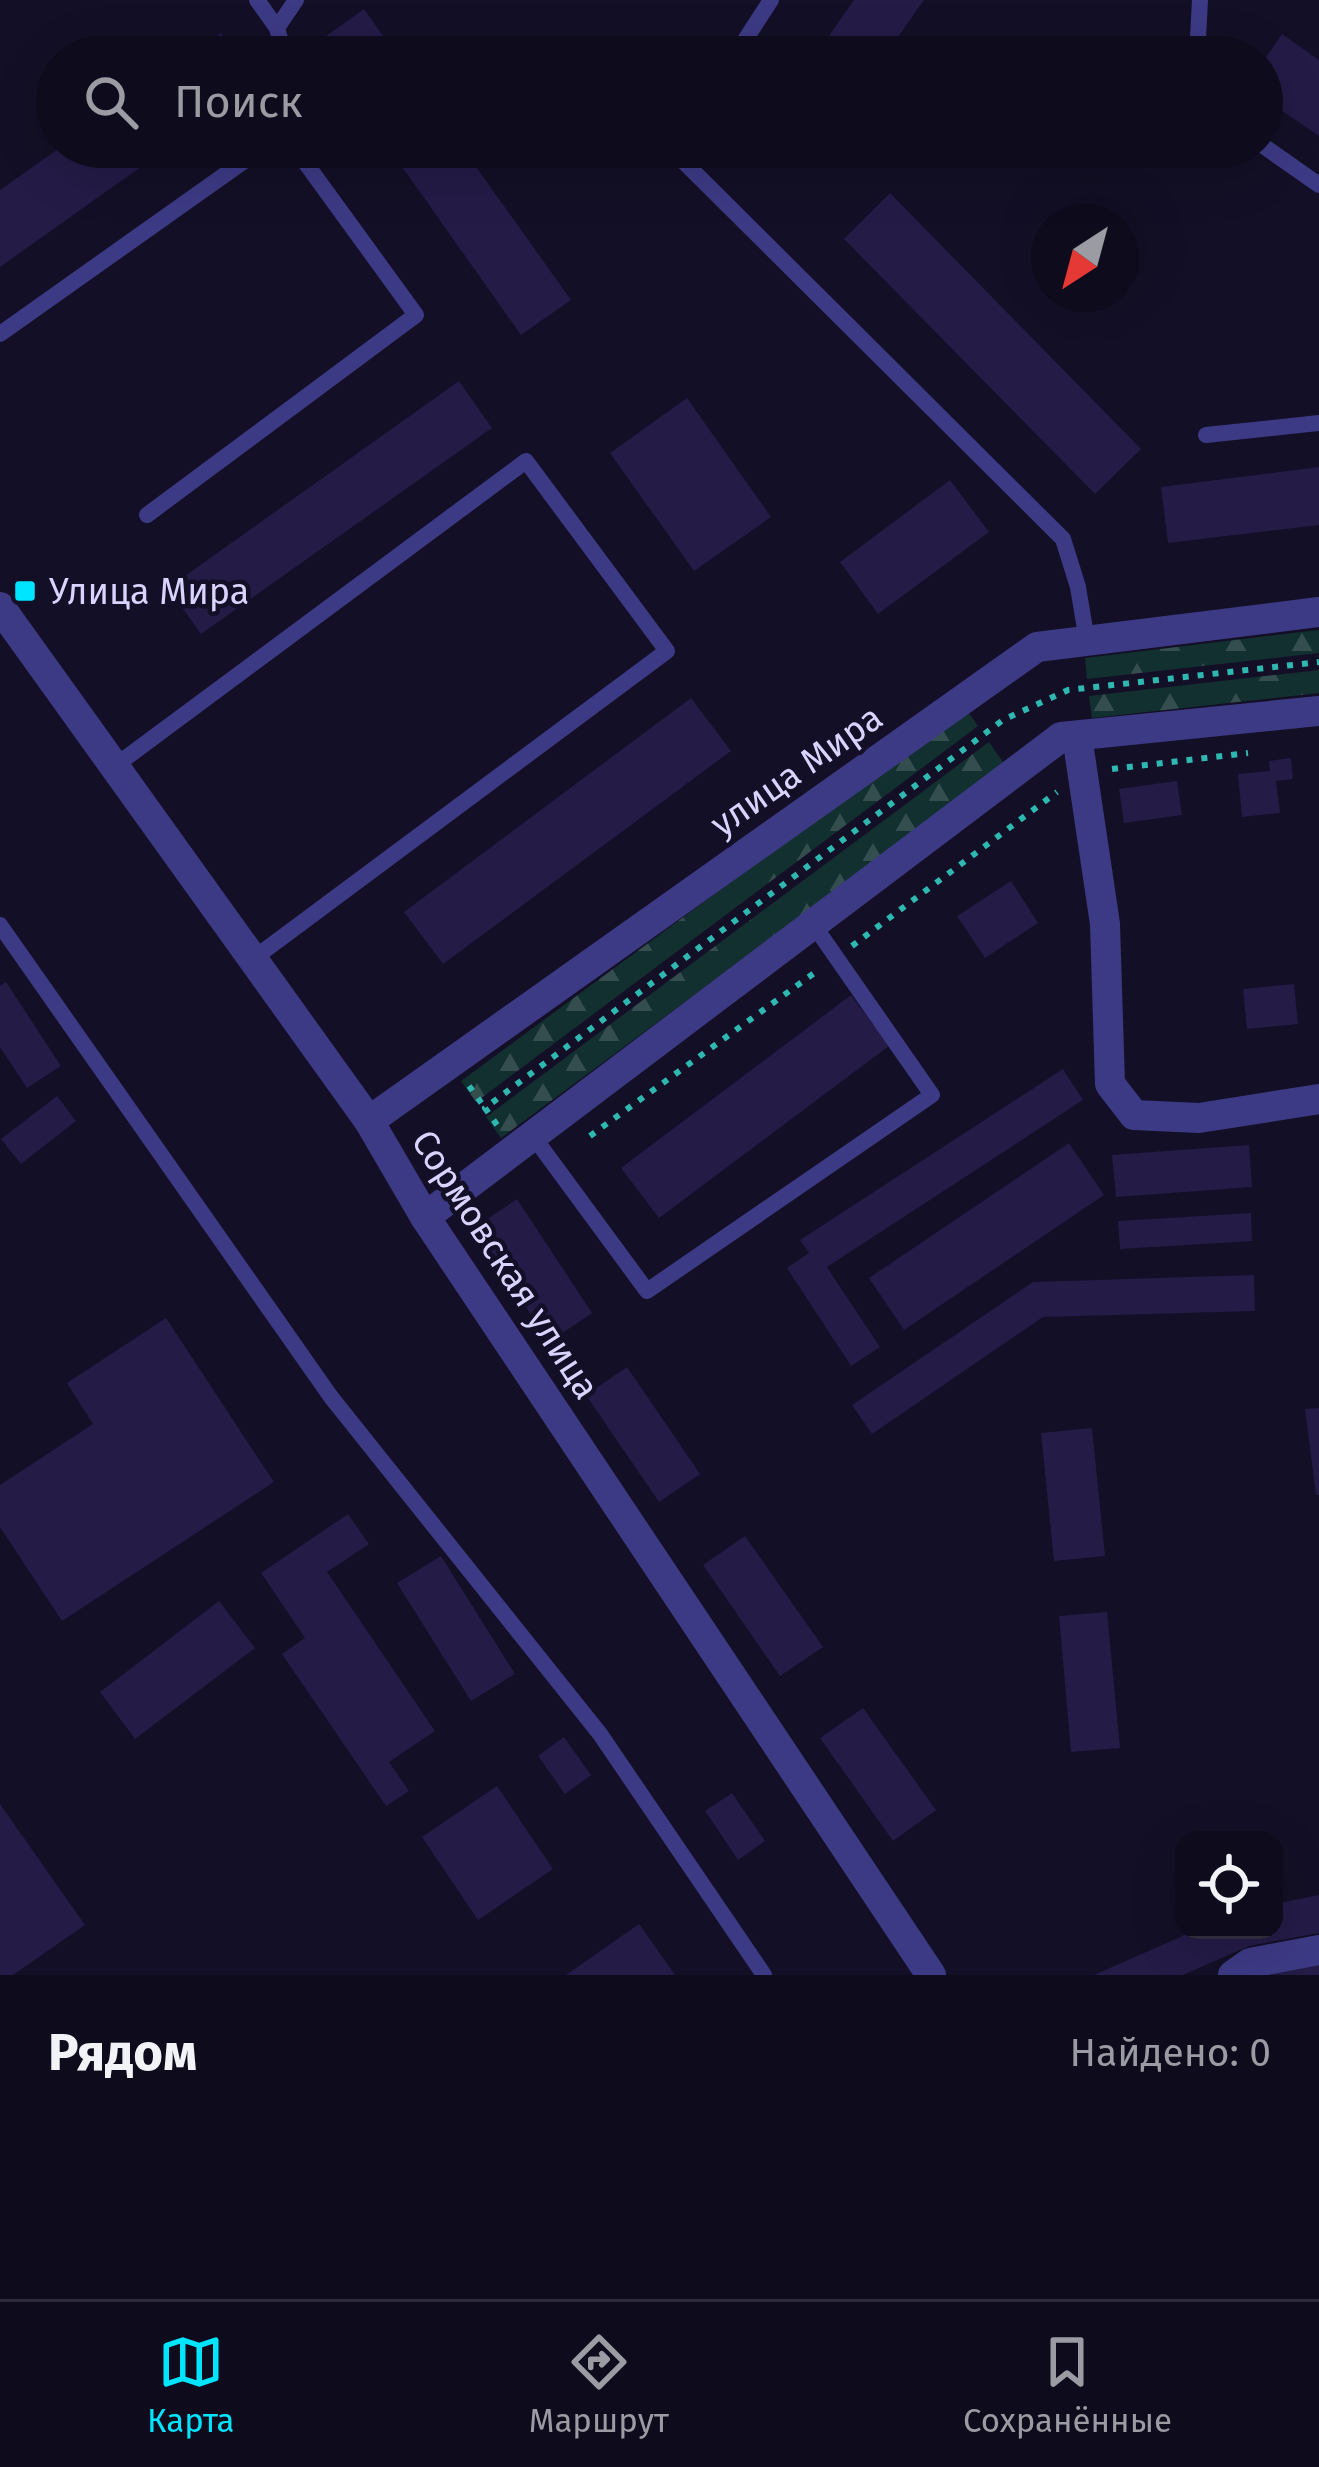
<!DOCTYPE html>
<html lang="ru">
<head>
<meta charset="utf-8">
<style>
	body { margin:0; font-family:"Fira Sans",sans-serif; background:#1c1929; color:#f1f3f6 }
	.controls { position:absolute; right:36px; bottom:36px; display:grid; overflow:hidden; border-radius:24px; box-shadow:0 12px 48px #0002 }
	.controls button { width:108px; height:108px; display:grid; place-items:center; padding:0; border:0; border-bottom:3px solid #2e2b3b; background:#0e0b1c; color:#f1f3f6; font:60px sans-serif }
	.compass { position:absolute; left:1031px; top:204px; width:108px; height:108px; border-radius:50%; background:#0e0b1c; box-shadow:0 12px 48px #0002; rotate:216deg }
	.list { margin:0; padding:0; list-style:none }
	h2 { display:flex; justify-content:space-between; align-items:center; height:156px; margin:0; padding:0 48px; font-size:51px }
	h2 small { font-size:39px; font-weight:400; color:#9b9ba3 }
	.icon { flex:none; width:66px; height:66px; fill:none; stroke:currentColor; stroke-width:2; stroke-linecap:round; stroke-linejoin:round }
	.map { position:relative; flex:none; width:1319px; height:1975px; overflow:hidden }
	.search { position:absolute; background:#0e0b1c; box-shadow:0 12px 48px #0002; left:36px; right:36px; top:36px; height:132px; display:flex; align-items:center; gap:30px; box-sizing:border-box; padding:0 42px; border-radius:66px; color:#9b9ba3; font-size:45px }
	.sheet { height:324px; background:#0e0b1c }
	nav { display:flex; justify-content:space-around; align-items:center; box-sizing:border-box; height:168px; border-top:3px solid #2e2b3b; background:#0e0b1c; font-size:33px; color:#9b9ba3 }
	nav a { display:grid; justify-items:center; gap:6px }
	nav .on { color:#00e5ff }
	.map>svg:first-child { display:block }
	.forest { fill:url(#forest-firs) }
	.building { fill:#241b47 }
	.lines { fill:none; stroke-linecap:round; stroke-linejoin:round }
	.path { stroke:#2fb8b0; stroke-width:6; stroke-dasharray:6 9; stroke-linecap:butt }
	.service { stroke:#3d3a85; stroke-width:16 }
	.minor { stroke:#3d3a85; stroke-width:30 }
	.tertiary { stroke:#3d3a85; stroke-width:30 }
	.poi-dot { fill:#00e5ff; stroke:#130f26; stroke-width:4.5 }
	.labels { text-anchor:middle; stroke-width:9; stroke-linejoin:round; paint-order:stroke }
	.poi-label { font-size:36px; fill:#d9d4ff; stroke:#130f26; text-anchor:start }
	.street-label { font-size:36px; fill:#d9d4ff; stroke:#130f26 }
</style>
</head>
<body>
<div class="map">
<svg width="1319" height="1975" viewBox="0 0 1319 1975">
	<defs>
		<pattern id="forest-firs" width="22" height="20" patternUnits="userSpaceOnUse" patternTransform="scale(3)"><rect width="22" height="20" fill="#12302f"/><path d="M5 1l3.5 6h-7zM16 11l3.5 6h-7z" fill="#344d4e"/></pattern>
	</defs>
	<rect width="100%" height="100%" fill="#130f26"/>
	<!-- forest -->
	<path class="forest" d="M 1319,630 L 1319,653 L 1087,679 L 1085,658 Z
		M 1319,670 L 1319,693 L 1092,718 L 1089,696 Z
		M 966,709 L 978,726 L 476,1102 L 461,1081 Z
		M 989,742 L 1005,765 L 501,1138 L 486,1117 Z"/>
	<!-- building -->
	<path class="building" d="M 854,0 L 924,0 L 884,57 L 814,57 Z
		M 364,9 L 398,57 L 324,57 L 315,44 Z
		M 221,33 L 238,57 L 187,57 Z
		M 1282,34 L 1319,60 L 1319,136 L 1262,97 L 1262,63 Z
		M 61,147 L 169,147 L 0,267 L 0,190 Z
		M 388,147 L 462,147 L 571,300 L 521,335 Z
		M 890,193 L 1141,449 L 1095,494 L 844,239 Z
		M 459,381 L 492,428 L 201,634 L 168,588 Z
		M 687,398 L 771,517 L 694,571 L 610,453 Z
		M 1319,467 L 1319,525 L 1168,543 L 1161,487 Z
		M 950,480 L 989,532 L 878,614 L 840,562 Z
		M 691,698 L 731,751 L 443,964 L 404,912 Z
		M 1291,758 L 1293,779 L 1276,781 L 1280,813 L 1242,817 L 1238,774 L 1270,771 L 1269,761 Z
		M 1177,781 L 1182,815 L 1124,823 L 1119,789 Z
		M 1011,881 L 1038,923 L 985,958 L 957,916 Z
		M 6,982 L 61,1066 L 27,1088 L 0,1047 L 0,986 Z
		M 1294,984 L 1298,1024 L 1247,1029 L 1243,989 Z
		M 851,995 L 889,1046 L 659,1218 L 621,1168 Z
		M 1063,1069 L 1083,1100 L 827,1267 L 880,1347 L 851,1366 L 787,1268 L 809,1253 L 800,1240 Z
		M 57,1096 L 76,1121 L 21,1164 L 1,1139 Z
		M 1069,1143 L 1104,1195 L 904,1330 L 869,1278 Z
		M 1249,1145 L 1252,1187 L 1116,1197 L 1112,1155 Z
		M 517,1199 L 592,1313 L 549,1342 L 474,1228 Z
		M 1251,1213 L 1252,1241 L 1120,1249 L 1118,1221 Z
		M 1254,1275 L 1255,1311 L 1043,1317 L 872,1434 L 852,1405 L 1033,1282 Z
		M 166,1318 L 274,1482 L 62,1621 L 0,1527 L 0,1485 L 93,1424 L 67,1383 Z
		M 627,1367 L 700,1474 L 659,1502 L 586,1395 Z
		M 1319,1408 L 1319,1495 L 1316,1495 L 1305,1409 Z
		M 1092,1428 L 1105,1556 L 1054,1561 L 1041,1433 Z
		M 348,1514 L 369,1544 L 327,1572 L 435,1731 L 389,1762 L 409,1791 L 386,1806 L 282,1654 L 305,1638 L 261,1573 Z
		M 745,1536 L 823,1647 L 780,1676 L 703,1565 Z
		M 441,1556 L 515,1674 L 471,1701 L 397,1583 Z
		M 219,1601 L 255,1648 L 135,1739 L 100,1692 Z
		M 1107,1612 L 1120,1748 L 1071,1752 L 1059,1616 Z
		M 863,1708 L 936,1810 L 893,1841 L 820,1738 Z
		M 564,1737 L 591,1775 L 565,1794 L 538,1756 Z
		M 497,1786 L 553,1869 L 478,1920 L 422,1837 Z
		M 732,1793 L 765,1841 L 738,1860 L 705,1811 Z
		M 0,1804 L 85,1925 L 13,1975 L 0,1975 Z
		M 1319,1895 L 1319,1933 L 1249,1946 L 1183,1975 L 1094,1975 L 1196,1930 L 1274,1930 L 1274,1904 Z
		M 639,1924 L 675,1975 L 566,1975 Z
		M 1319,1961 L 1319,1975 L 1258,1975 Z"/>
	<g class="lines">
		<!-- path -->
		<path class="path" d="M 1112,769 L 1248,753
			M 852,946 L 1057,792
			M 469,1086 L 485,1108
			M 497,1125 L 485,1108 L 1003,720 L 1068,690 L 1319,662
			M 590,1136 L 817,971"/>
		<!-- service -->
		<path class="service" d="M 257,0 L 277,28 L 296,0
			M 277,28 L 285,57
			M 734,57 L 771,0
			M 1197,57 L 1200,0
			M 1262,145 L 1319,185
			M 676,147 L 673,151 L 1063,539 L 1078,587 L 1087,641
			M 0,334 L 264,147
			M 1206,435 L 1319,423
			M 147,515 L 416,315 L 294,147
			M 115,766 L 526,461 L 667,651 L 253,959
			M 0,925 L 331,1397 L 600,1734 L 764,1975
			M 533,1136 L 647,1291 L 932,1095 L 813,924"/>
		<!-- minor -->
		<path class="minor" d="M 1077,736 L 1105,924 L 1110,1084 L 1134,1115 L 1199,1118 L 1319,1099
			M 425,1217 L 931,1975
			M 1233,1975 L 1250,1963 L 1319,1950"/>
		<!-- tertiary -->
		<path class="tertiary" d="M 0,607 L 369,1121 L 425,1217 L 1061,737 L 1319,711
			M 369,1121 L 1037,647 L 1319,612"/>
	</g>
	<!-- markers -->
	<rect class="poi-dot" x="13" y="579" width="24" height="24" rx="6"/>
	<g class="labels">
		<!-- poi labels -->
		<g class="poi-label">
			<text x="49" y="604">Улица Мира</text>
		</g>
		<!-- street labels -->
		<g class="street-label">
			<text transform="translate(796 770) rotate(-35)" y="13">улица Мира</text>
			<text transform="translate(506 1264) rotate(57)" y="13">Сормовская улица</text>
		</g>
	</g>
</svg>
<div class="controls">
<button><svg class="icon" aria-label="locate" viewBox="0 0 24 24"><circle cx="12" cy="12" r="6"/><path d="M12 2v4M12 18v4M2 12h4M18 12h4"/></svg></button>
</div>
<svg class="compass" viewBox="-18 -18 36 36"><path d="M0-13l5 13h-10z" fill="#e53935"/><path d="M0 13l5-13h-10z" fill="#9b9ba3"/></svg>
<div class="search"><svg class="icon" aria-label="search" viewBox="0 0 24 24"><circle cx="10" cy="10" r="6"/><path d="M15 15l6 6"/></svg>Поиск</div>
</div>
<section class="sheet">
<h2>Рядом<small>Найдено: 0</small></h2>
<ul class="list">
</ul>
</section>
<nav>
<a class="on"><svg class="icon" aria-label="map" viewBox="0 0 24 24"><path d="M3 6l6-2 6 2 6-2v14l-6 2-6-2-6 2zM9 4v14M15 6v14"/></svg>Карта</a>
<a><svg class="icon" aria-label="directions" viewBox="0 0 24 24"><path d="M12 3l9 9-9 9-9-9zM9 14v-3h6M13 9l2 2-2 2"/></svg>Маршрут</a>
<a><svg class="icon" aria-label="saved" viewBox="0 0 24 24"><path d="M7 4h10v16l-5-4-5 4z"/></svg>Сохранённые</a>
</nav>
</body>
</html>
